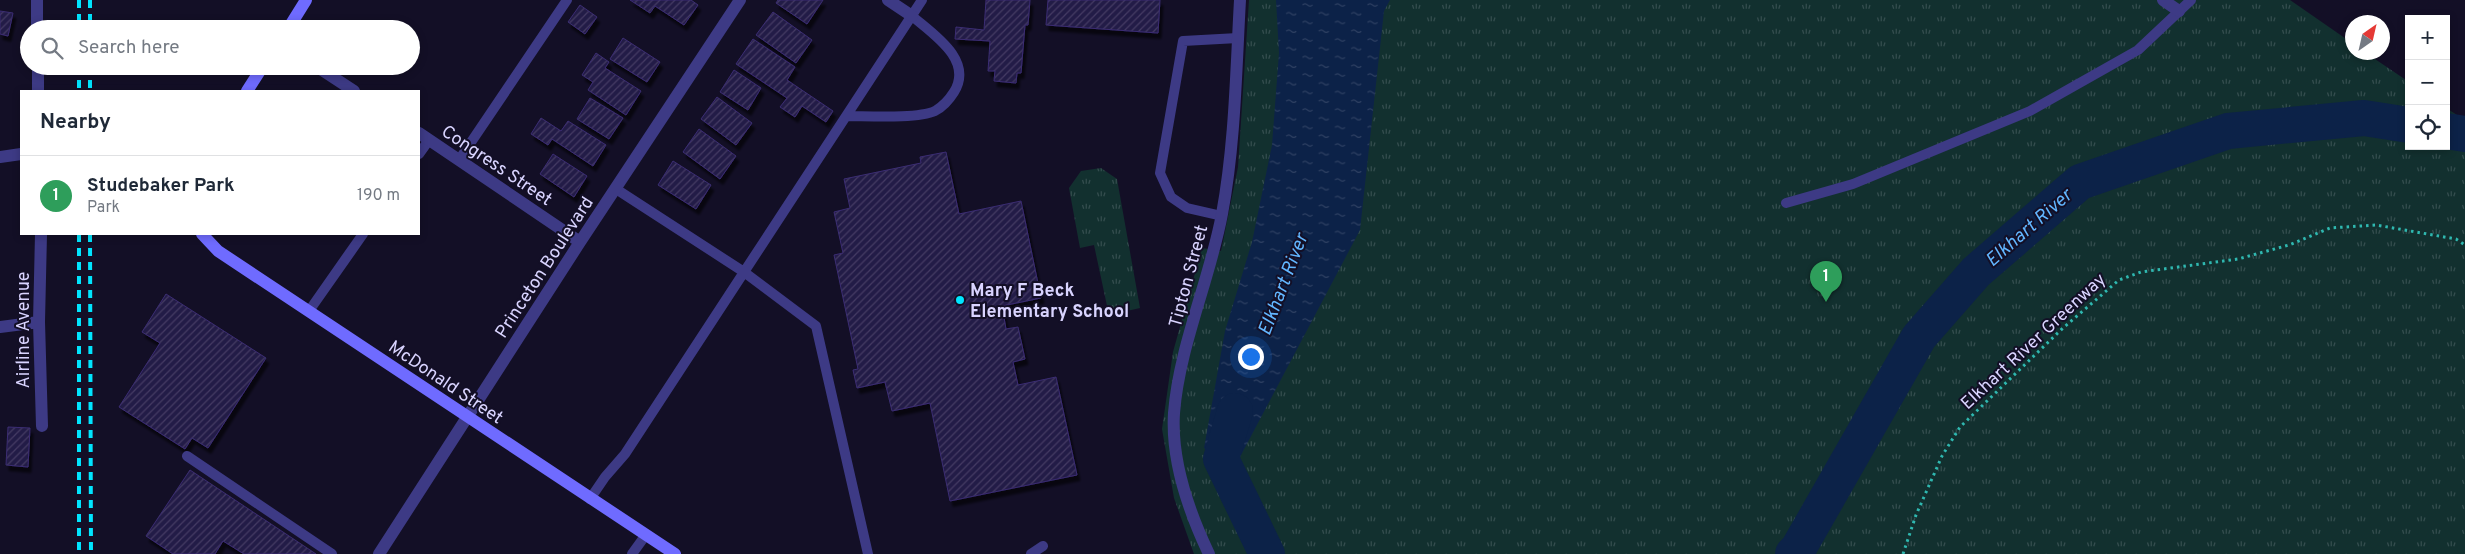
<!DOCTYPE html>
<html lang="en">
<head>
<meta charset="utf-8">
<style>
	body { margin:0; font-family:Overpass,sans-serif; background:#f2f2f3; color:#1f2937 }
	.controls { position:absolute; right:15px; top:15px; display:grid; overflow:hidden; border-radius:0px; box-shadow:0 2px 8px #0003 }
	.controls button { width:45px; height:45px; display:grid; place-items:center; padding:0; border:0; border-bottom:1px solid #e0e1e3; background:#fff; color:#1f2937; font:25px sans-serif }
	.compass { position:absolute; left:2345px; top:15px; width:45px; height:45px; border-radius:50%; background:#fff; box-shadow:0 2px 8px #0003; rotate:34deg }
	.you { position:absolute; left:1250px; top:356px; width:18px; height:18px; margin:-12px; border:4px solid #fff; border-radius:50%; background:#1a73e8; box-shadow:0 0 0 8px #1a73e833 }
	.badge { display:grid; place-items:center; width:32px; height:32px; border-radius:50%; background:#1a73e8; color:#fff; font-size:16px; font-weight:700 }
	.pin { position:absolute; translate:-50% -41px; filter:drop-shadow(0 1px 2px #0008) }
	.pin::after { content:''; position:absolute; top:26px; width:18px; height:15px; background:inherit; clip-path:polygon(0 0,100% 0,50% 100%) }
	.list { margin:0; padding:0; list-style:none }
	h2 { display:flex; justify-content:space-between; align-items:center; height:65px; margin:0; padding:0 20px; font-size:21px }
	h2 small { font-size:16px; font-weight:400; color:#747a83 }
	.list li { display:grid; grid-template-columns:32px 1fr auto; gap:15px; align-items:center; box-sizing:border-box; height:80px; padding:0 20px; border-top:1px solid #e0e1e3 }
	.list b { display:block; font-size:19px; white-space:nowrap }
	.list p { margin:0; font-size:16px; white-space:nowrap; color:#747a83 }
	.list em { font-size:16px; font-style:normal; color:#747a83 }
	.icon { flex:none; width:28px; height:28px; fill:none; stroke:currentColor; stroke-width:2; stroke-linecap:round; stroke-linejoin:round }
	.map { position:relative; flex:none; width:2465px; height:554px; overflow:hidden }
	.search { position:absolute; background:#fff; box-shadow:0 2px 8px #0003; left:20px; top:20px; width:400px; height:55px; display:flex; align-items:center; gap:12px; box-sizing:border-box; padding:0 18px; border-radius:28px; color:#747a83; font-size:19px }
	.panel { position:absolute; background:#fff; box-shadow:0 2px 8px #0003; left:20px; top:90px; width:400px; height:145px; border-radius:0px }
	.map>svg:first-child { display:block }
	.park { fill:url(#park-tufts) }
	.water { fill:url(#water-ripples) }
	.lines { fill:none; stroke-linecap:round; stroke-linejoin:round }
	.river { stroke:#0c2248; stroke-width:36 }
	.building { fill:url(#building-hatch); stroke:#3b2d73; filter:url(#shadow) }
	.path { stroke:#2fb8b0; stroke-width:3; stroke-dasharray:2.5 4; stroke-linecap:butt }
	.lane { stroke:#3d3a85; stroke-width:10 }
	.street { stroke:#3d3a85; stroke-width:12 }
	.secondary { stroke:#6f6bff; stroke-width:12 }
	.rail { stroke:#00e5ff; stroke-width:4; stroke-dasharray:8 6; stroke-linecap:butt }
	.poi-dot { fill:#00e5ff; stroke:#130f26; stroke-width:2 }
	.labels { text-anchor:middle; stroke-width:4; stroke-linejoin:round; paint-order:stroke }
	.street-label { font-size:18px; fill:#d9d4ff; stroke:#130f26 }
	.poi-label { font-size:18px; font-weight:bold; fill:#d9d4ff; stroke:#130f26; text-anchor:start }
	.water-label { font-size:19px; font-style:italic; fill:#62b6ff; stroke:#130f26 }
</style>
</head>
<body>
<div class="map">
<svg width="2465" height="554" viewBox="0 0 2465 554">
	<defs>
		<pattern id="park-tufts" width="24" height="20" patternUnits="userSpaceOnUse" patternTransform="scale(1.25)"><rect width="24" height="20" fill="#12302f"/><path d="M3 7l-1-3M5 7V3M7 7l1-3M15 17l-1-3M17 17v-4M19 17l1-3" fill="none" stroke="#344d4e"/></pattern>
		<pattern id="water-ripples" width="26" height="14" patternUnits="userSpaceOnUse" patternTransform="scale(1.25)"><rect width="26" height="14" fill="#0c2248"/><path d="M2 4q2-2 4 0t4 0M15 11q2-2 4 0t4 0" fill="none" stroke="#2f4163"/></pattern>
		<pattern id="building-hatch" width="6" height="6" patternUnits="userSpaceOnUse" patternTransform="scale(1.25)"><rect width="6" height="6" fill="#241b47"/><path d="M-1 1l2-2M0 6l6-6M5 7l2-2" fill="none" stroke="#433b63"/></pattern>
		<filter id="shadow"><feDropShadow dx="3" dy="5.5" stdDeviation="1" flood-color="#0009"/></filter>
	</defs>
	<rect width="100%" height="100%" fill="#130f26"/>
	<!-- park -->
	<path class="park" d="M 1249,0 L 2290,0 L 2352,43 L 2352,52 L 2366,53 L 2409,82 L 2409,146 L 2446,146 L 2446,108 L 2465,120 L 2465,554 L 1194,554 L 1174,498 L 1162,429 L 1173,352 L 1202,248 L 1221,251 L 1238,167 Z
		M 1101,168 L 1117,179 L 1140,308 L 1109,315 L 1094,245 L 1080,248 L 1069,188 L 1081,171 Z"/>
	<!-- water -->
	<path class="water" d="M 1276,0 L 1390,0 L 1384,11 L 1360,230 L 1241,455 L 1221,459 L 1204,448 L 1225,331 L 1252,242 L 1272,145 L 1279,53 Z"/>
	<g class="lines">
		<!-- river -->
		<path class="river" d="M 2446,131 L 2465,134
			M 1235,411 L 1221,459 L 1267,554
			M 1793,554 L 1798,549 L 1919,337 L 1976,272 L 2080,182 L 2228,131 L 2364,118 L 2409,125"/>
	</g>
	<!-- building -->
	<path class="building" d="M 630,0 L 691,0 L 698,5 L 684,25 L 655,6 L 650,13 Z
		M 778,0 L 823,0 L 807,24 L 776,3 Z
		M 986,0 L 1030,0 L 1028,25 L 1025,25 L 1021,73 L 1017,73 L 1016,83 L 994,81 L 995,71 L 988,71 L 990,41 L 955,39 L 956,27 L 984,30 Z
		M 1048,0 L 1160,0 L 1158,33 L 1046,25 Z
		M 580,5 L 597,17 L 585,34 L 568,22 Z
		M 0,11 L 13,13 L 8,36 L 0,34 Z
		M 773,12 L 812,40 L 796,63 L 756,35 Z
		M 623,38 L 660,62 L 647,82 L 610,59 Z
		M 753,39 L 795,67 L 787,80 L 833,111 L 826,122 L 802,106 L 795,117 L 780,107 L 787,98 L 736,64 Z
		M 596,53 L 609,62 L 605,68 L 641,91 L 626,115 L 588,90 L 593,82 L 582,75 Z
		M 734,70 L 761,88 L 748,110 L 720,92 Z
		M 717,97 L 752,123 L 736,145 L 701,119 Z
		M 590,98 L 623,118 L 609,139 L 577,119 Z
		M 541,118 L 561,131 L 568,121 L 606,145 L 593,166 L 552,139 L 548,145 L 531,134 Z
		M 699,129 L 736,156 L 720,179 L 683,152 Z
		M 946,152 L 959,214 L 1021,201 L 1041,298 L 1002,306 L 1006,329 L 1018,327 L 1025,359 L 1013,362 L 1018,385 L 1056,377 L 1077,475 L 950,501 L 930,403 L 892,411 L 885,382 L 857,388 L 853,370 L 858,369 L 834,255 L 843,253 L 834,212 L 850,208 L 844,179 L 921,163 L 920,157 Z
		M 553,154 L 587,176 L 574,197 L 540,174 Z
		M 673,161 L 711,185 L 696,209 L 658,185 Z
		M 166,294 L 266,358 L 208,448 L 192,438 L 185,449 L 119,407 L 160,343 L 142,332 Z
		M 8,427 L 30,428 L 28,467 L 6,465 Z
		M 190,470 L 316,554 L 244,554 L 223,541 L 215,554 L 173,554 L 146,536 Z"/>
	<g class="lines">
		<!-- path -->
		<path class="path" d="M 1903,554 L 1916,515 L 1942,456 L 1960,427 L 2063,328 L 2119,280 L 2141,272 L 2238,259 L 2289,245 L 2330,228 L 2376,225 L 2456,239 L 2465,245"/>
		<!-- lane -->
		<path class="lane" d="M 847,116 C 867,116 918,119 935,111 C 944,106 949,100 954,92 C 974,60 933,34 912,16
			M 419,154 L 429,140
			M 459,160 L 567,0
			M 616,189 L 744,272 L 816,326 L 868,554
			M 1786,203 L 1853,184 L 2030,111 L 2138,50 L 2191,0
			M 1222,216 L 1187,208 L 1171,197 L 1160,173 L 1183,41 L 1238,38
			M 309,311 L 363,234
			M 187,456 L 332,554
			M 590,499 L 605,477 L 625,454 L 922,0
			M 632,554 L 645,536
			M 1031,554 L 1043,546"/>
		<!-- street -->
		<path class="street" d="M 37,0 L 37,29
			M 888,0 L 912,16
			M 2163,0 L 2179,11
			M 38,66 L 38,91
			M 316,66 L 354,91
			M 419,133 L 580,242
			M 0,157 L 21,154
			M 41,234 L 39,322 L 42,426
			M 0,327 L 39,322
			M 379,554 L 580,242 L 740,0
			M 1209,554 C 1189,512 1171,460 1174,413 C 1179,347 1210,279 1222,214 C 1235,144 1236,71 1240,0"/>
		<!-- secondary -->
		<path class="secondary" d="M 288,29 L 306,0
			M 247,91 L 263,66
			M 202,234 L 218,251 L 675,554"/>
		<!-- rail -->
		<path class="rail" d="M 79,0 L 79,29
			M 90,0 L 90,29
			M 79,66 L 79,91
			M 90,66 L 90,91
			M 79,234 L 79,554
			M 90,234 L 91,554"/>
	</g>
	<!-- markers -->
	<circle class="poi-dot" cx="960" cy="300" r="5"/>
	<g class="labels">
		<!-- street labels -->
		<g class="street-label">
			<text transform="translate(497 165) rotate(34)" y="6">Congress Street</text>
			<text transform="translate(544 267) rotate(-57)" y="6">Princeton Boulevard</text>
			<text transform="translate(1188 276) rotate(-75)" y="6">Tipton Street</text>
			<text transform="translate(23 330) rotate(-90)" y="6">Airline Avenue</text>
			<text transform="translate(2033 341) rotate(-43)" y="6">Elkhart River Greenway</text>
			<text transform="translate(446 382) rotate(34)" y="6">McDonald Street</text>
		</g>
		<!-- poi labels -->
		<g class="poi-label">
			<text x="970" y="296">Mary F Beck<tspan x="970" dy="21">Elementary School</tspan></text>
		</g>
		<!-- water labels -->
		<g class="water-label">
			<text transform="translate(2028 227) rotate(-41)" y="7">Elkhart River</text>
			<text transform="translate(1282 284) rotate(-69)" y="7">Elkhart River</text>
		</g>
	</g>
</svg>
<div class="controls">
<button>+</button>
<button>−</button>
<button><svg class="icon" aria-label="locate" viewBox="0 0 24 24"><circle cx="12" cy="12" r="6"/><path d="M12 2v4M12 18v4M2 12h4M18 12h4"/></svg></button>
</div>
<svg class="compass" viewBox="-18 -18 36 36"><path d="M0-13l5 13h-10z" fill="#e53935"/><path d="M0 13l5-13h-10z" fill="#747a83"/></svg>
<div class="you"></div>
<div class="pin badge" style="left:1826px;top:302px;background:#2e9e5b">1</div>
<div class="search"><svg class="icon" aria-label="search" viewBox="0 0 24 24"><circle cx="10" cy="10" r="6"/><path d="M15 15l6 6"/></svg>Search here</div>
<section class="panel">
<h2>Nearby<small></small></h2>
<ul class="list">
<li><span class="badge" style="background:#2e9e5b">1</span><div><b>Studebaker Park</b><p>Park</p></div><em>190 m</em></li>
</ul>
</section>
</div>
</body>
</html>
